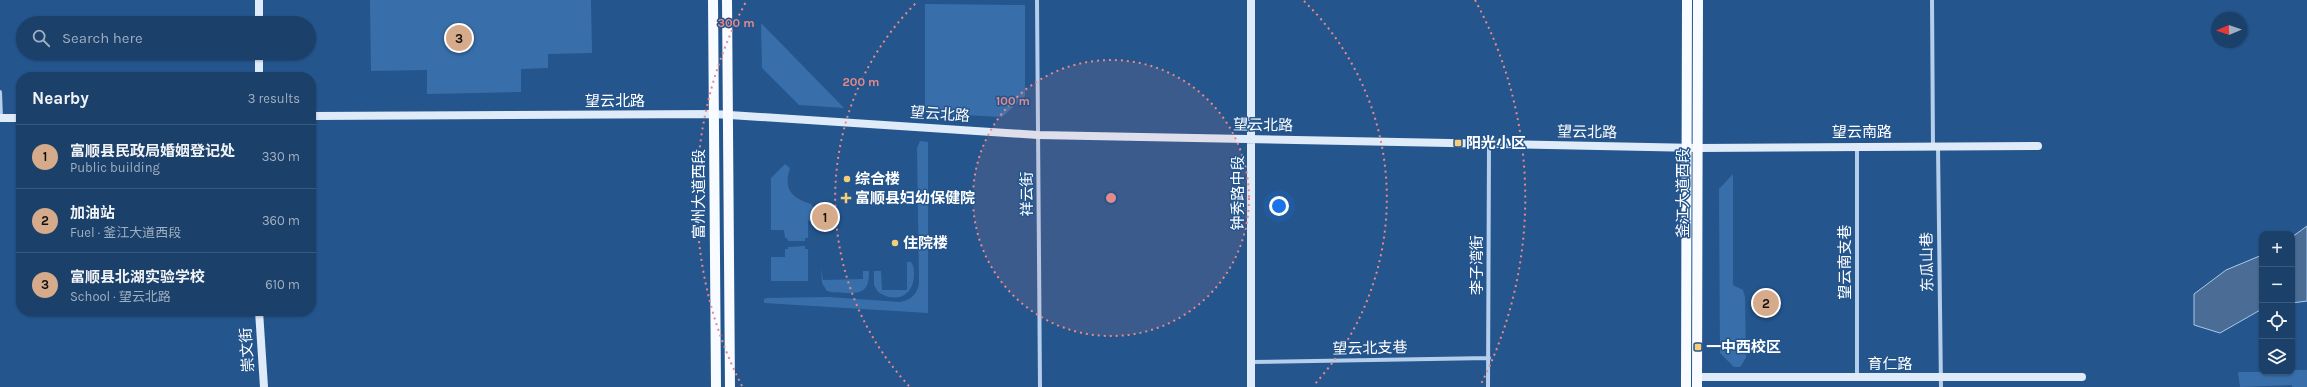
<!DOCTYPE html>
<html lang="en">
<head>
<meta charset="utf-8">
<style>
	body { margin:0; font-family:Karla,"Noto Sans SC",sans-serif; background:#244770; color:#f1f3f6 }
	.controls { position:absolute; right:12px; bottom:12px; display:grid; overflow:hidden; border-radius:8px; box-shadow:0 1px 3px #0004 }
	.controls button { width:36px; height:36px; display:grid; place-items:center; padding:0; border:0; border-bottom:1px solid #39597e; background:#1b406a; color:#f1f3f6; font:20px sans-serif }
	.compass { position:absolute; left:2211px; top:12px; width:36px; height:36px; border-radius:50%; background:#1b406a; box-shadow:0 1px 3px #0004; rotate:268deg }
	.you { position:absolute; left:1279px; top:206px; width:14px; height:14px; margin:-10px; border:3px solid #fff; border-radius:50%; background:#1a73e8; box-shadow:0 0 0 6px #1a73e833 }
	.badge { display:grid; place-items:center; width:26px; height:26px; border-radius:50%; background:#d6ab8b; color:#111; font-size:13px; font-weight:700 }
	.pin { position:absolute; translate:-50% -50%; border:2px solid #fff; box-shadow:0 1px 4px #0006 }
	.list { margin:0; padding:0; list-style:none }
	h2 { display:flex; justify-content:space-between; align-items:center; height:52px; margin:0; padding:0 16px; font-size:17px }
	h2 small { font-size:13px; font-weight:400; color:#a0afc1 }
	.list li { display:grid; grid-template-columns:26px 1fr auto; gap:12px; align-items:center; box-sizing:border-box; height:64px; padding:0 16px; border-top:1px solid #39597e }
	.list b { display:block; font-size:15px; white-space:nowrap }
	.list p { margin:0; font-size:13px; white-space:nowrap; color:#a0afc1 }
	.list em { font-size:13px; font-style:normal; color:#a0afc1 }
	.icon { flex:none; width:22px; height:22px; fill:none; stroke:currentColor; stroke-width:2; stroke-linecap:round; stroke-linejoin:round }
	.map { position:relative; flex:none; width:2307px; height:387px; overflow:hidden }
	.search { position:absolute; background:#1b406a; box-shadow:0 1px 3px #0004; left:16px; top:16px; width:300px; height:44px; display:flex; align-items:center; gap:10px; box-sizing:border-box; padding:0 14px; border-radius:22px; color:#a0afc1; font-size:15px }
	.panel { position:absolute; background:#1b406a; box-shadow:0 1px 3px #0004; left:16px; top:72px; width:300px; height:244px; border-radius:16px }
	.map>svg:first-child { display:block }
	.green { fill:#386faa }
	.water { fill:#4b6d95; stroke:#a8c9ec }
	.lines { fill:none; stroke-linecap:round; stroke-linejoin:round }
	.street { stroke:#b4ceeb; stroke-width:4 }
	.secondary { stroke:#dfebf9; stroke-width:8 }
	.primary { stroke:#f8fbff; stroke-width:10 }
	.ring { fill:none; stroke:#e88989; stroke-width:2; stroke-dasharray:2 4 }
	.poi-dot { fill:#f5ce77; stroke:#24558d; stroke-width:1.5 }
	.labels { text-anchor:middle; stroke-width:3; stroke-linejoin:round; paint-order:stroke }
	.street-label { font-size:15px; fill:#fff; stroke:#24558d }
	.poi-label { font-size:15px; font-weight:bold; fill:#fff; stroke:#24558d; text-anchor:start }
	.centre { fill:#e88989; stroke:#24558d; stroke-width:2 }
	.ring-label { font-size:12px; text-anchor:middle; font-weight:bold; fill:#e88989; stroke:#24558d; stroke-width:3; stroke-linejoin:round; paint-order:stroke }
</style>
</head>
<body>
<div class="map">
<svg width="2307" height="387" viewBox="0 0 2307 387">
	<rect width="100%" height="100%" fill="#24558d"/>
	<!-- green -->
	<path class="green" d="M 370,0 L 591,0 L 592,53 L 548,54 L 548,68 L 521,69 L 521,92 L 427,94 L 427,70 L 371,71 Z
		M 925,4 L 1025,5 L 1025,96 L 1002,117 L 925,113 Z
		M 761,23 L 844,108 L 799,105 L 762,68 Z
		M 920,141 L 928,142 L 928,313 L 764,303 L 764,299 L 767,298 L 828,297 L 900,302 C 911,300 918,294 919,282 L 917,148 Z
		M 785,164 L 790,168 C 783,190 792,198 811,204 L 814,208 L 814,219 L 808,221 L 808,238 L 805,238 L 805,241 L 788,241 L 787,238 L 785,238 L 784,230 L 771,230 L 771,178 Z
		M 1733,174 L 1733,285 L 1743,290 L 1745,297 L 1746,358 L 1740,367 L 1734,367 L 1720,353 L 1719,189 Z
		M 805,246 L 805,249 L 808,249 L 808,281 L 771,281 L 771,257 L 785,257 L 785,249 L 788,249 L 788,247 Z
		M 907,262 L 911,262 C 914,266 914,270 914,274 C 914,296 896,304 878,292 L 874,285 L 874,271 L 881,271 L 882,290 L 907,290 Z
		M 821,268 L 823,280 L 863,279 L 863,271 L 869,271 C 869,289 864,294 846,293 C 840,292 833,293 827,291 L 822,283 Z
		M 2292,370 L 2307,370 L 2307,387 L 2292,387 L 2292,385 L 2240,387 L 2238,372 L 2292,372 Z"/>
	<!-- water -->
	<path class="water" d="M 2307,226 L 2307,301 L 2292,303 L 2292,237 Z
		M 2262,255 L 2262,309 L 2220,333 L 2194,325 L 2194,294 L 2226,270 Z"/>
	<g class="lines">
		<!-- street -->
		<path class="street" d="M 1037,0 L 1040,387
			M 1932,0 L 1933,147
			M 0,92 L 1,118
			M 1857,146 L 1857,377
			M 1938,147 L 1941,387
			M 1251,362 L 1489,358
			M 1488,387 L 1489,144"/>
		<!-- secondary -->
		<path class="secondary" d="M 1251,0 L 1251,387
			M 259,23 L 259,0
			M 259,77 L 259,53
			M 311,116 L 714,114 L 1038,135 L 1698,148 L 2038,146
			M 0,118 L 21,118
			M 259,311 L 264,387
			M 1697,377 L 2082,377"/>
		<!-- primary -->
		<path class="primary" d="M 713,0 L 716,387
			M 727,0 L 730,387
			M 1686,387 L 1687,0
			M 1697,387 L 1698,0"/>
	</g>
	<!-- distance rings -->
	<circle cx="1111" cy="198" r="138" fill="#e88989" fill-opacity=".12"/>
	<g class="ring">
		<circle cx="1111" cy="198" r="138"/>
		<path d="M909 386A276 276 0 0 1 918 1M1304 1A276 276 0 0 1 1313 386"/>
		<path d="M742 386A414 414 0 0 1 747 0M1475 0A414 414 0 0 1 1480 386"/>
	</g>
	<!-- markers -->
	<g class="poi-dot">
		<rect x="1454" y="139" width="8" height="8" rx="2"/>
		<circle cx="847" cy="179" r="4"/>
		<path d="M844 192h4v4h4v4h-4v4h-4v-4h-4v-4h4z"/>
		<circle cx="895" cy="243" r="4"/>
		<rect x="1694" y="343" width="8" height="8" rx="2"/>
	</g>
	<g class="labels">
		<!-- street labels -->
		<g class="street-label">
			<text x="615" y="106">望云北路</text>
			<text transform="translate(940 114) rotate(4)" y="5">望云北路</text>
			<text transform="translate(1263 125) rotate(1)" y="5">望云北路</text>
			<text transform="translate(1587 132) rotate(1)" y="5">望云北路</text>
			<text x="1862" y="137">望云南路</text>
			<text transform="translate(1238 193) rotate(-90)" y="5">钟秀路中段</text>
			<text transform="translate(1683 193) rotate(-90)" y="5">釜江大道西段</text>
			<text transform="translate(699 194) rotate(-90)" y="5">富州大道西段</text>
			<text transform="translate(1027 194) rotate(-90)" y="5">祥云街</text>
			<text transform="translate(1845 262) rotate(-90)" y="5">望云南支巷</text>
			<text transform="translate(1927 262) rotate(-91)" y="5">东瓜山巷</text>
			<text transform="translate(1477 265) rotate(-90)" y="5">李子湾街</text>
			<text transform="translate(1370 348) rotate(-1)" y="5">望云北支巷</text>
			<text transform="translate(247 350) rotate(-94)" y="5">崇文街</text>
			<text x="1890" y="369">育仁路</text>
		</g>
		<!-- poi labels -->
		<g class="poi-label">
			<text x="1466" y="148">阳光小区</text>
			<text x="855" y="184">综合楼</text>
			<text x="855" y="203">富顺县妇幼保健院</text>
			<text x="903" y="248">住院楼</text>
			<text x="1706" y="352">一中西校区</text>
		</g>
	</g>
	<circle cx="1111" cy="198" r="6" class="centre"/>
	<g class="ring-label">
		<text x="736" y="27">300 m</text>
		<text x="861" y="86">200 m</text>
		<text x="1013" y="105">100 m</text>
	</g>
</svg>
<div class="controls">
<button>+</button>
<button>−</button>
<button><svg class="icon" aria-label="locate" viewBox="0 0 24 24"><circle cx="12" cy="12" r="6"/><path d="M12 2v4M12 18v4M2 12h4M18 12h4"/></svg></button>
<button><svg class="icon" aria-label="layers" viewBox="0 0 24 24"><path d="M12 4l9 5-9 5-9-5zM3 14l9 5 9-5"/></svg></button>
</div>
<svg class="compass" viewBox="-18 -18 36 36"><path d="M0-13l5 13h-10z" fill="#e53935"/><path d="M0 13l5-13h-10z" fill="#a0afc1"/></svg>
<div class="you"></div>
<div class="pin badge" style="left:825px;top:217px">1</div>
<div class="pin badge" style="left:1766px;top:303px">2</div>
<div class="pin badge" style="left:459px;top:38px">3</div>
<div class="search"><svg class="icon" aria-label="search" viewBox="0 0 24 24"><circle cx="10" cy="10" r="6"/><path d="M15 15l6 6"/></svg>Search here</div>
<section class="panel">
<h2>Nearby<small>3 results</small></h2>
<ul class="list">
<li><span class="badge">1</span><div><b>富顺县民政局婚姻登记处</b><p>Public building</p></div><em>330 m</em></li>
<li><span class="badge">2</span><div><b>加油站</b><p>Fuel · 釜江大道西段</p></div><em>360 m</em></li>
<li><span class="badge">3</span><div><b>富顺县北湖实验学校</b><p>School · 望云北路</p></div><em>610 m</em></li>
</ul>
</section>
</div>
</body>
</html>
